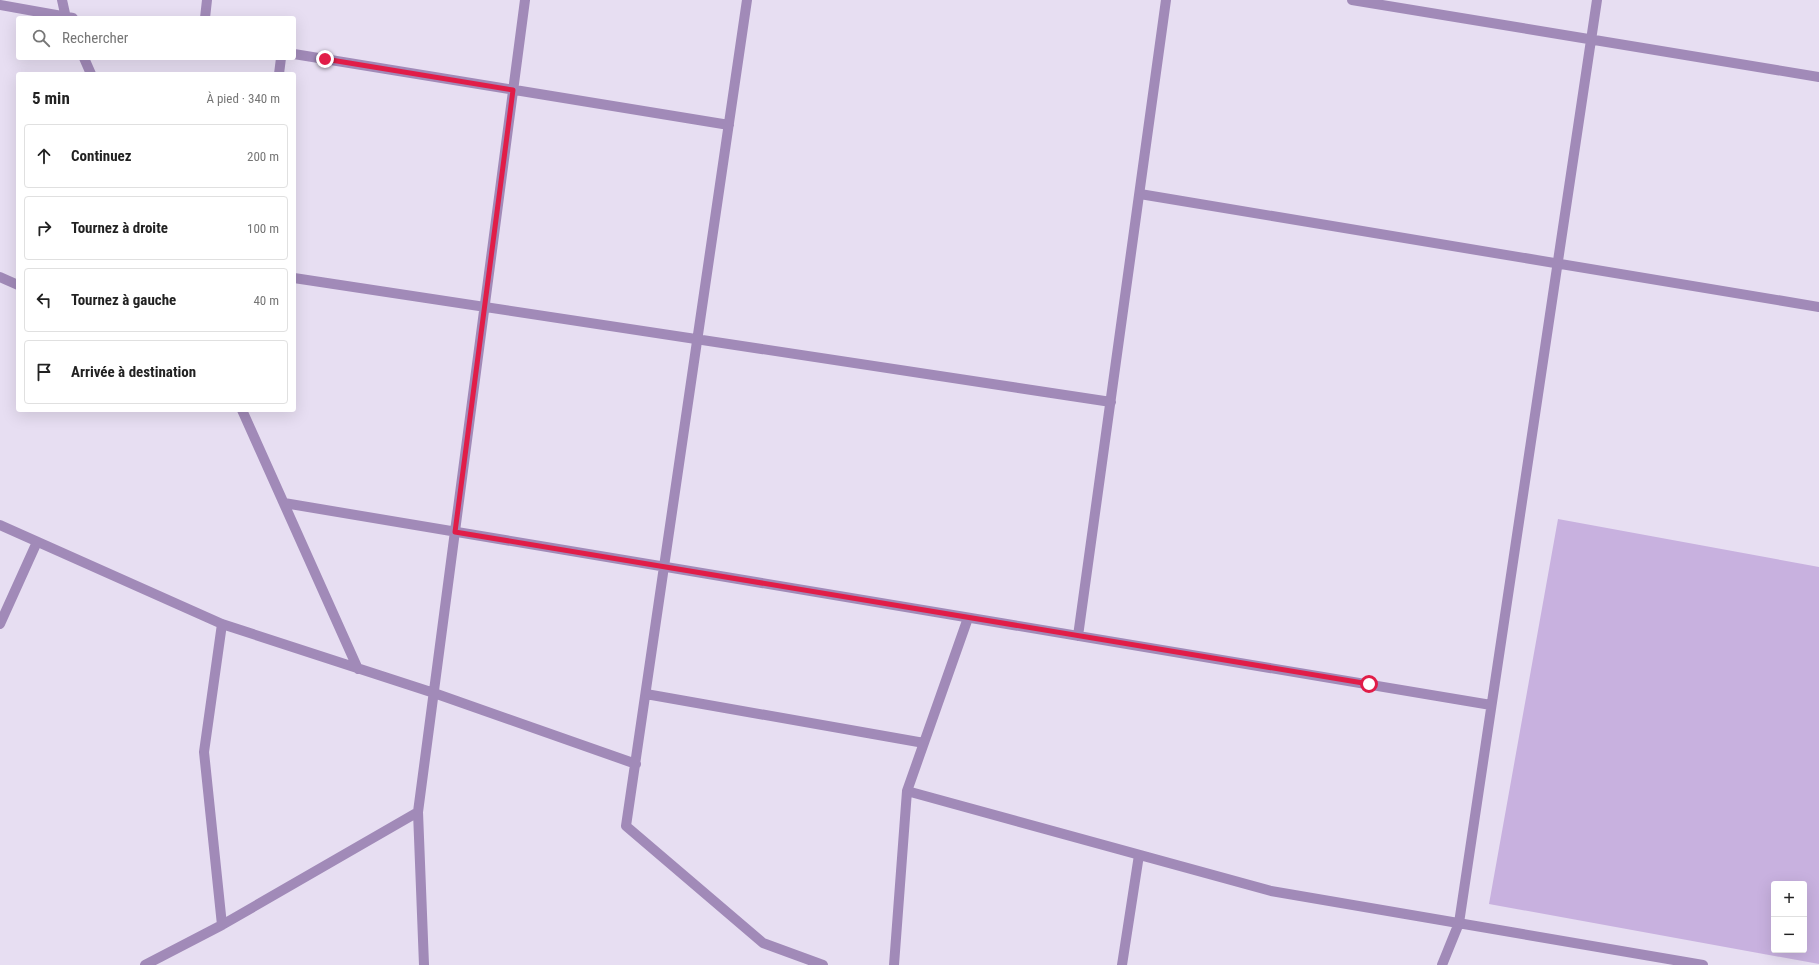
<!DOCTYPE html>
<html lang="fr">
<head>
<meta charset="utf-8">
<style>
	body { margin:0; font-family:"Roboto Condensed",sans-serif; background:#f6f6f6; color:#222 }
	.controls { position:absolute; right:12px; bottom:12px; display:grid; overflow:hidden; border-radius:4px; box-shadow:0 4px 16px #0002 }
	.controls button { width:36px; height:36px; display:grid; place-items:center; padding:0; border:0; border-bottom:1px solid #e0e0e0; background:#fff; color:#222; font:20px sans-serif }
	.stop { position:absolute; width:12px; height:12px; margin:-9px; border:3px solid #e11d48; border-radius:50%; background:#fff }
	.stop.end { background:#e11d48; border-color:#fff; box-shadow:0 1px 4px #0008 }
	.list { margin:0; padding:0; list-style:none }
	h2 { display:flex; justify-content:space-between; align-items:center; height:52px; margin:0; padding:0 16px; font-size:17px }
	h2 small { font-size:13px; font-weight:400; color:#767676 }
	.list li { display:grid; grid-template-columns:26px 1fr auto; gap:12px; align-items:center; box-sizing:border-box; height:64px; margin:0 8px 8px; padding:0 8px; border:1px solid #e0e0e0; border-radius:4px }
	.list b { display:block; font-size:15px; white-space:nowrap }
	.list em { font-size:13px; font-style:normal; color:#767676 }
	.icon { flex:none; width:22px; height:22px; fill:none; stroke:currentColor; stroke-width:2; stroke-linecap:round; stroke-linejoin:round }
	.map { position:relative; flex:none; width:1819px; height:965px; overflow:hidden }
	.search { position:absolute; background:#fff; box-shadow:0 4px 16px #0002; left:16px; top:16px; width:280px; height:44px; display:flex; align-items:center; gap:10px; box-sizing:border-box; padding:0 14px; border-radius:4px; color:#767676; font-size:15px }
	.panel { position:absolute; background:#fff; box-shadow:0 4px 16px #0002; left:16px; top:72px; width:280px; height:340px; border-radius:4px }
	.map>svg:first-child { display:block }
	.green { fill:#c8b1df; fill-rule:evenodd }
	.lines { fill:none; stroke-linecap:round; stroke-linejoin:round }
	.street { stroke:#a18ab8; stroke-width:10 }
	.route { stroke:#e11d48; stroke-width:5 }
</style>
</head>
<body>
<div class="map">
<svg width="1819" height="965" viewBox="0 0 1819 965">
	<rect width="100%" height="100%" fill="#e7def2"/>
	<!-- green -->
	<path class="green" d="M 1558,519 L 1819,567 L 1819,964 L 1489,904 ZM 1774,884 L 1804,884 L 1804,950 L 1774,950 Z"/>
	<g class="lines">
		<!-- street -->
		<path class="street" d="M 62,0 L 66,18
			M 747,0 L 626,826 L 763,943 L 823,965
			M 1352,0 L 1819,77
			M 0,5 L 73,18
			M 205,18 L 207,0
			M 294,54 L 729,125
			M 84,58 L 91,74
			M 279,74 L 281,58
			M 1140,194 L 1819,307
			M 0,277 L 18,285
			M 294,278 L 1111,402
			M 242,410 L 358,669
			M 284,503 L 1491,705
			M 0,525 L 222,624 L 434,693 L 636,764
			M 0,624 L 37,542
			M 1078,636 L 1166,0
			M 646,694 L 924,743
			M 907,791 L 1271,891 L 1703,965
			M 222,925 L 204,752 L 222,624
			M 145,965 L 222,925 L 418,812
			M 424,965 L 418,812 L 525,0
			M 894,965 L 907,791 L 968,618
			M 1122,965 L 1139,855
			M 1442,965 L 1459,923 L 1597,0"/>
	</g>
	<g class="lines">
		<!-- route -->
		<path class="route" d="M 325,59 L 513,90 L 455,532 L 1369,684"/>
	</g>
</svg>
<div class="controls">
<button>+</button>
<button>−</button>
</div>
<div class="stop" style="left:1369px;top:684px"></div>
<div class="stop end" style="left:325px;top:59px"></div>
<div class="search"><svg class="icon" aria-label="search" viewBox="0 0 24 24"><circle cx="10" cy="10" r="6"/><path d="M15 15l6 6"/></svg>Rechercher</div>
<section class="panel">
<h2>5 min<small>À pied · 340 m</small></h2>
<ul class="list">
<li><svg class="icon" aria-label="ahead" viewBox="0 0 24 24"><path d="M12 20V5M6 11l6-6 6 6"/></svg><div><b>Continuez</b></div><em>200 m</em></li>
<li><svg class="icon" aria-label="right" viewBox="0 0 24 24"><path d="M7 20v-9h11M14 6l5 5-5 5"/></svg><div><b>Tournez à droite</b></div><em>100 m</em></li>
<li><svg class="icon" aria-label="left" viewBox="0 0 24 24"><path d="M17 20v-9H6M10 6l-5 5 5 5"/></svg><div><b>Tournez à gauche</b></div><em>40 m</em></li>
<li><svg class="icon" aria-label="arrive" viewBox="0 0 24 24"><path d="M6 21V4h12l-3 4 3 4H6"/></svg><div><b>Arrivée à destination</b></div></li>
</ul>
</section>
</div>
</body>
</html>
